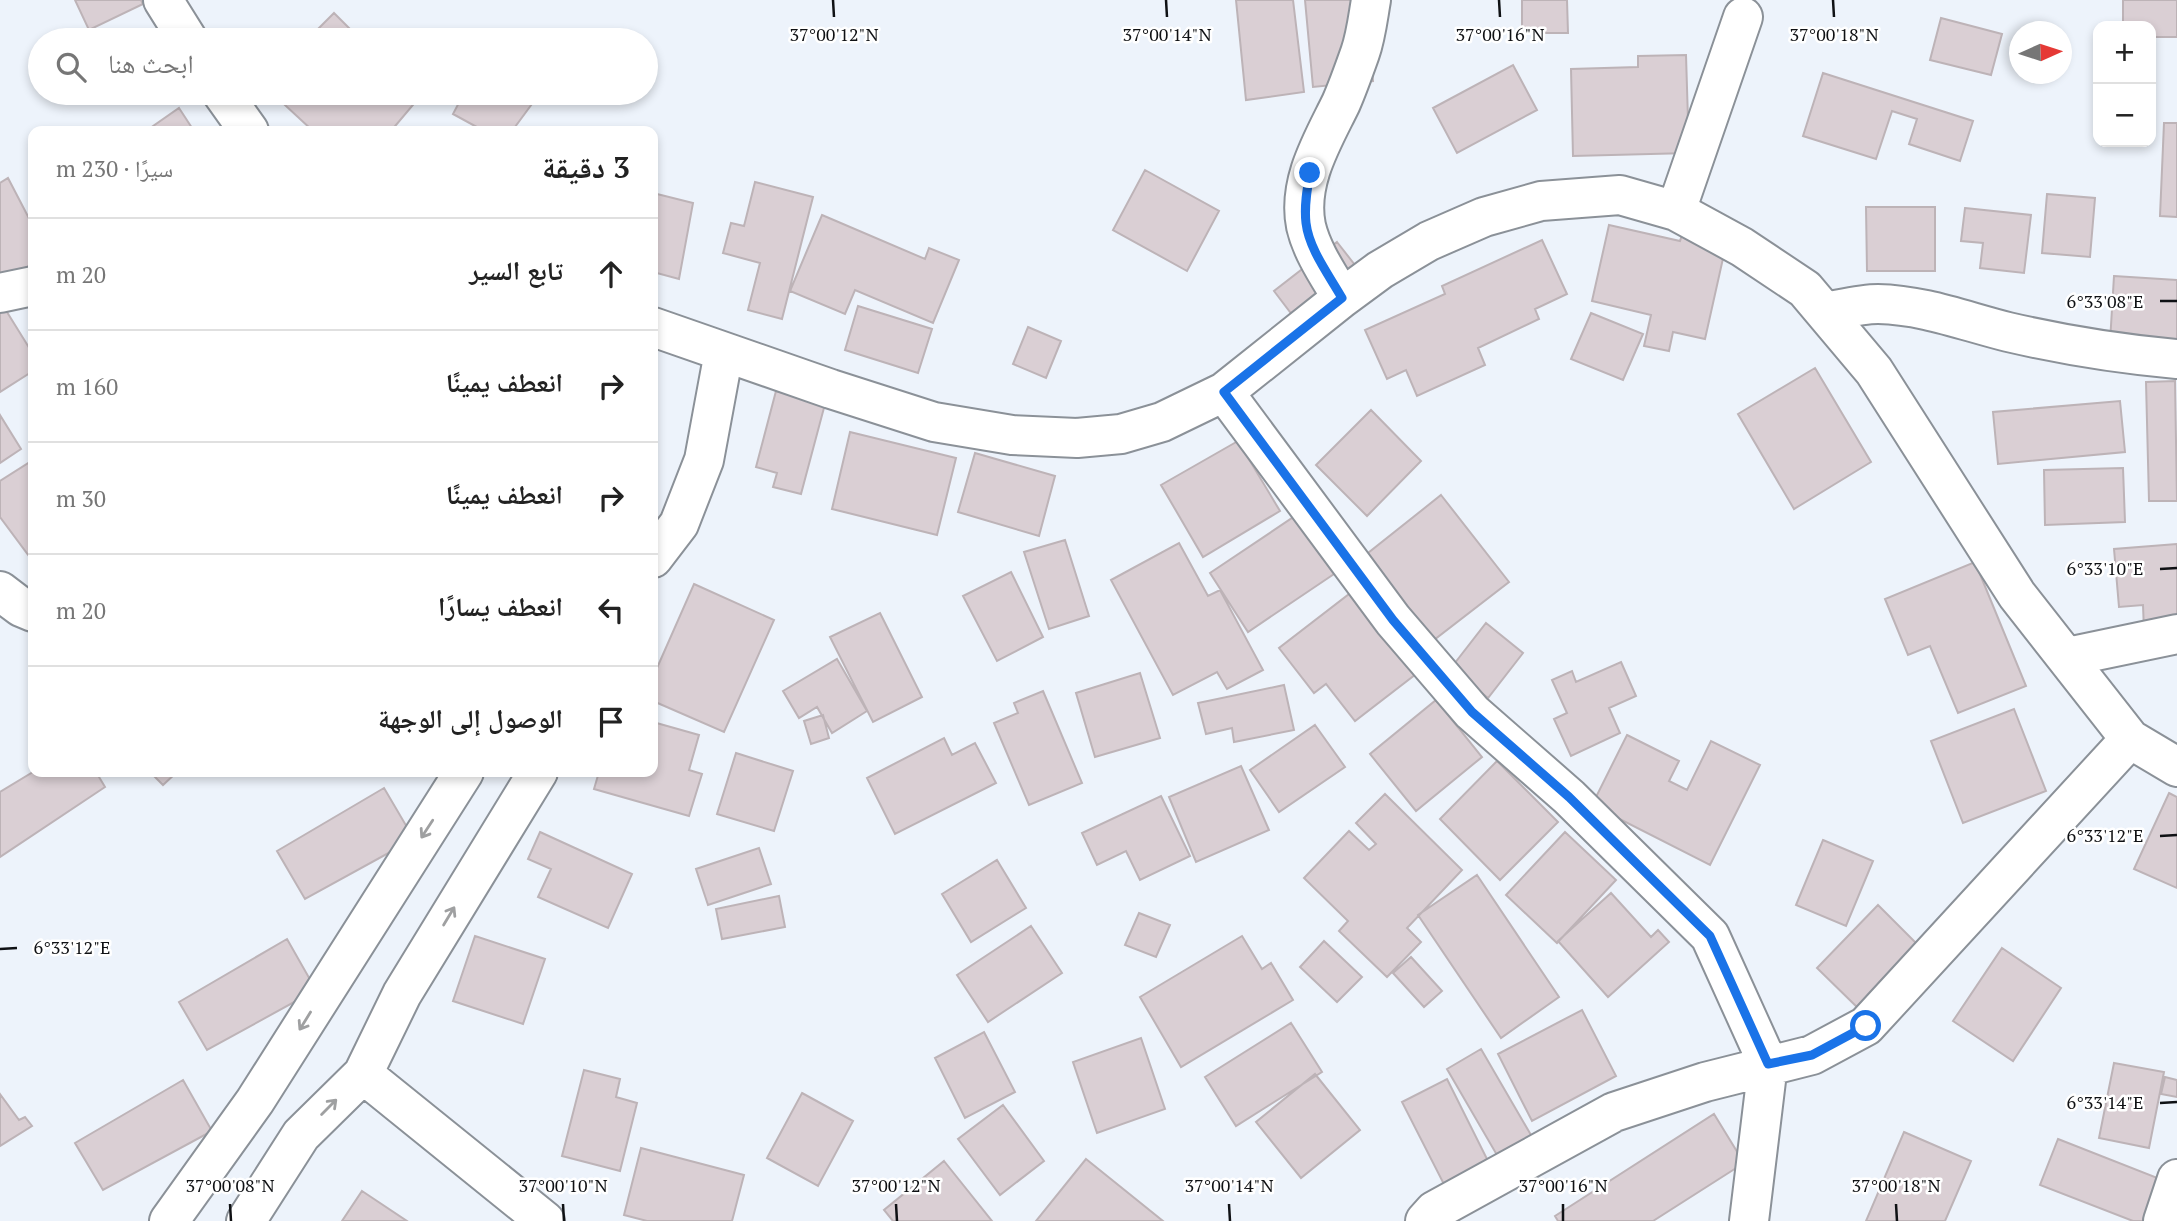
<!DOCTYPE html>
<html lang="ar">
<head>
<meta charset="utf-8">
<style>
	body { margin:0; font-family:"PT Serif","Noto Naskh Arabic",serif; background:#f6f6f6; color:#222; direction:rtl }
	.controls { position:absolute; right:21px; top:21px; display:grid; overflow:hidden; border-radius:14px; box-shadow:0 4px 10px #0003 }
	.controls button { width:63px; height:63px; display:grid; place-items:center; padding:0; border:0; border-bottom:2px solid #e0e0e0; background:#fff; color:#222; font:35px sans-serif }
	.compass { position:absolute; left:2009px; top:21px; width:63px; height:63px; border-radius:50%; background:#fff; box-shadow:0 4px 10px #0003; rotate:87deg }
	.stop { position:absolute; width:21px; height:21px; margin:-16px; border:5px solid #1a73e8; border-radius:50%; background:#fff }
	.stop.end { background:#1a73e8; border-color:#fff; box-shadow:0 2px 7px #0008 }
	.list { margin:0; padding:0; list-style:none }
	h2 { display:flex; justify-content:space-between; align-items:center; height:91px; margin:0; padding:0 28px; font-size:30px }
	h2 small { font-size:23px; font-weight:400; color:#767676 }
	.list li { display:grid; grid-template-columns:46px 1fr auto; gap:21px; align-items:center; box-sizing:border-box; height:112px; padding:0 28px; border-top:2px solid #e0e0e0 }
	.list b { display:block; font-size:26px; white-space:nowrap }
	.list em { font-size:23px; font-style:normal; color:#767676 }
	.icon { flex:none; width:38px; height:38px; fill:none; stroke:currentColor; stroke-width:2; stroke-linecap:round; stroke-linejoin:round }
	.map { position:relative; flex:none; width:2177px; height:1221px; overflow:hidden; direction:ltr }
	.search { position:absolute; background:#fff; box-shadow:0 4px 10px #0003; left:28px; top:28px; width:630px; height:77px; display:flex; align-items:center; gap:18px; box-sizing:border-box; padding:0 24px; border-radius:38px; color:#767676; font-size:26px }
	.panel { position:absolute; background:#fff; box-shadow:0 4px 10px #0003; left:28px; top:126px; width:630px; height:651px; border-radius:14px; direction:rtl }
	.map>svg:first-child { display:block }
	.building { fill:#dacfd4; stroke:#bdb3b7; stroke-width:2 }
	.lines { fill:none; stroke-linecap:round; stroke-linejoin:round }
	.minor-casing { stroke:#8b9198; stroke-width:42 }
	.minor { stroke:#fff; stroke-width:38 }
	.oneway { stroke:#9fa0a1 }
	.route { stroke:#1a73e8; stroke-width:9 }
	.ticks { fill:none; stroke:#0f1114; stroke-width:2.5 }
	.ticks-label { font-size:18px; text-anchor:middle; fill:#0f1114; stroke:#fff; stroke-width:5; stroke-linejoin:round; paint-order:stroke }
</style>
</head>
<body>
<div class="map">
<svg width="2177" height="1221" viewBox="0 0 2177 1221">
	<rect width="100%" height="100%" fill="#edf3fb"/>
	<!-- building -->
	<path class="building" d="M 75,0 L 141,0 L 143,4 L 89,30 Z
		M 1236,0 L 1293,0 L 1304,92 L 1246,100 Z
		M 1305,0 L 1366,0 L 1373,81 L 1313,87 Z
		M 1522,0 L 1567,0 L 1568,33 L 1522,33 Z
		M 2123,0 L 2177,0 L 2177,37 L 2151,37 L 2151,26 L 2123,26 Z
		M 334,13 L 361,40 L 307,40 Z
		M 1941,18 L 2002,34 L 1991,75 L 1930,60 Z
		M 1686,55 L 1689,153 L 1573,156 L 1571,69 L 1638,67 L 1638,56 Z
		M 1513,65 L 1537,110 L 1457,153 L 1433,108 Z
		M 1823,73 L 1973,121 L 1960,161 L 1909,144 L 1917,119 L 1892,111 L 1876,159 L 1803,136 Z
		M 272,93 L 423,93 L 391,131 L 313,131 Z
		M 464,93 L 540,93 L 512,131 L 484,131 L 453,114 Z
		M 179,108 L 194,131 L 146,131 Z
		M 2164,123 L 2177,123 L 2177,217 L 2160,216 Z
		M 1145,170 L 1219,211 L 1187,271 L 1113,230 Z
		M 8,178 L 33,226 L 33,264 L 0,281 L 0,183 Z
		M 755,182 L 813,197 L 782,319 L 748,310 L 760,263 L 723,253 L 731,223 L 744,226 Z
		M 653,193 L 693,203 L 679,279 L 653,272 Z
		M 2047,194 L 2095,198 L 2090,257 L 2042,253 Z
		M 1866,207 L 1935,207 L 1935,271 L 1867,271 Z
		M 1965,208 L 2031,215 L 2024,273 L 1980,268 L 1983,243 L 1961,241 Z
		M 822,215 L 925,259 L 929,248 L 959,260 L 933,323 L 855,290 L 845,314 L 790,291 Z
		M 1609,225 L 1680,241 L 1682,235 L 1726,245 L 1705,339 L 1673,332 L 1669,351 L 1644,346 L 1651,315 L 1592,301 Z
		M 1542,240 L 1567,294 L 1535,309 L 1539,319 L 1478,348 L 1485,365 L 1417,396 L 1406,370 L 1387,379 L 1365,330 L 1445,294 L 1442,286 Z
		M 1337,242 L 1369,283 L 1306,333 L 1274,291 Z
		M 2114,276 L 2177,280 L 2177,347 L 2110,342 Z
		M 2,304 L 33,354 L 33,371 L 0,392 L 0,305 Z
		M 858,306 L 932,329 L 918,373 L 845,350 Z
		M 1591,313 L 1643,334 L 1623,380 L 1571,359 Z
		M 1028,327 L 1061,341 L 1046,378 L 1013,364 Z
		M 1815,368 L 1871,462 L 1794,509 L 1738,414 Z
		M 2175,381 L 2177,501 L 2149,501 L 2146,382 Z
		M 776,391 L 825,404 L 801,494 L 773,487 L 777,473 L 756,467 Z
		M 2120,401 L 2125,452 L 1998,464 L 1993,412 Z
		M 1371,410 L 1421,461 L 1367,516 L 1316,465 Z
		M 0,415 L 21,449 L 0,463 Z
		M 850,432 L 956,458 L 937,535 L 832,509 Z
		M 1238,441 L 1280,511 L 1203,557 L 1161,485 Z
		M 975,453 L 1055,476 L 1039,536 L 958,512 Z
		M 30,462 L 33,467 L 33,553 L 29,556 L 0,517 L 0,481 Z
		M 2123,468 L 2125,522 L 2045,525 L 2044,470 Z
		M 1441,495 L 1509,582 L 1430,643 L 1363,557 Z
		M 1295,516 L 1334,574 L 1248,632 L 1210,573 Z
		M 1065,540 L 1089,616 L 1049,629 L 1024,552 Z
		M 1179,543 L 1208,596 L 1220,590 L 1263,670 L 1227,689 L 1217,672 L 1173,695 L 1111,580 Z
		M 2177,544 L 2177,628 L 2144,631 L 2143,605 L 2119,607 L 2114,549 Z
		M 1975,562 L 2026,686 L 1958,713 L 1930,646 L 1908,655 L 1885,599 Z
		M 1011,572 L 1043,637 L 997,661 L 963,596 Z
		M 694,584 L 774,620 L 724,732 L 653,701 L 653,677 Z
		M 1353,591 L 1416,674 L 1355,721 L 1326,684 L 1314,693 L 1279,648 Z
		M 880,613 L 922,697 L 873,722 L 830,637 Z
		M 1486,623 L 1523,653 L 1488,698 L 1451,668 Z
		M 837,659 L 867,711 L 832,733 L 817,707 L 799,718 L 783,691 Z
		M 1621,662 L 1636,696 L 1609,708 L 1620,733 L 1571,756 L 1554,719 L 1567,713 L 1552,680 L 1572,671 L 1576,682 Z
		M 1140,673 L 1160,738 L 1095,757 L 1076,693 Z
		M 1284,685 L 1294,730 L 1234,742 L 1232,728 L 1206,734 L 1198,703 Z
		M 1043,691 L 1082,783 L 1029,805 L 994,723 L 1018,713 L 1014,703 Z
		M 1436,700 L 1482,757 L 1416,811 L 1370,754 Z
		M 2014,709 L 2046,791 L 1963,823 L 1931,741 Z
		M 823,715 L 829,738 L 811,744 L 804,721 Z
		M 653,722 L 699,735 L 689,770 L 702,774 L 689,816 L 594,789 L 599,772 L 653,772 Z
		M 1315,725 L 1345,767 L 1279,812 L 1250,770 Z
		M 1627,735 L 1679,761 L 1669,781 L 1687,790 L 1711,741 L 1760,765 L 1710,865 L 1592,805 Z
		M 944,738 L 952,755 L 975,743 L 996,783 L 895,834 L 867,778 Z
		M 736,753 L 793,771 L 774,831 L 717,814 Z
		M 1497,761 L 1558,822 L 1500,880 L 1440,819 Z
		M 1241,766 L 1269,830 L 1196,862 L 1169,797 Z
		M 33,772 L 96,772 L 105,787 L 0,857 L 0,792 Z
		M 150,772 L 177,772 L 163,785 Z
		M 384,788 L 414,839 L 305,899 L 277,851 Z
		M 2169,793 L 2177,797 L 2177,888 L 2134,869 Z
		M 1385,794 L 1462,870 L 1407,928 L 1421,942 L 1387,977 L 1339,931 L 1348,921 L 1304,878 L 1349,831 L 1369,850 L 1376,844 L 1356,823 Z
		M 1161,796 L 1190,856 L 1140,880 L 1126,851 L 1097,865 L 1082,833 Z
		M 540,832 L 632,874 L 608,928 L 538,897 L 551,869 L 528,859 Z
		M 1565,832 L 1616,880 L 1557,943 L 1506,895 Z
		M 1823,840 L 1873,861 L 1846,926 L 1796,905 Z
		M 759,848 L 771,884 L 708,905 L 696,869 Z
		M 997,860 L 1026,908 L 971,942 L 942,894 Z
		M 1477,875 L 1559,997 L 1501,1038 L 1418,915 Z
		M 1611,893 L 1651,937 L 1658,930 L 1669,942 L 1608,997 L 1558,941 Z
		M 779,896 L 785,927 L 722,939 L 716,909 Z
		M 1878,905 L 1921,948 L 1860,1010 L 1817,968 Z
		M 1139,913 L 1170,925 L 1156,957 L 1125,945 Z
		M 1031,926 L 1062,973 L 988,1022 L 957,975 Z
		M 475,936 L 545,959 L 523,1024 L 453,1001 Z
		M 1242,936 L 1262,969 L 1271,963 L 1293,1000 L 1181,1067 L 1140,997 Z
		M 287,939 L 316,990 L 207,1050 L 179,1002 Z
		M 1324,941 L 1362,977 L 1337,1002 L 1300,967 Z
		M 2002,948 L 2061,988 L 2013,1061 L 1953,1021 Z
		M 1411,957 L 1442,991 L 1424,1007 L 1393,973 Z
		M 1582,1010 L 1616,1076 L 1532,1121 L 1498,1054 Z
		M 1291,1023 L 1322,1072 L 1236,1126 L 1205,1077 Z
		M 984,1032 L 1015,1092 L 965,1118 L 935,1058 Z
		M 1141,1038 L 1165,1109 L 1097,1133 L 1073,1062 Z
		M 1481,1049 L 1535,1142 L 1501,1162 L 1447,1069 Z
		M 2114,1063 L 2164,1072 L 2149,1148 L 2099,1138 Z
		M 584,1070 L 620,1079 L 616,1097 L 637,1103 L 620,1171 L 562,1156 Z
		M 1315,1074 L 1360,1130 L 1301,1178 L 1256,1122 Z
		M 2165,1077 L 2177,1080 L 2177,1097 L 2161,1094 Z
		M 1447,1079 L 1497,1179 L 1453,1202 L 1402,1102 Z
		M 183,1080 L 212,1131 L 103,1190 L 75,1143 Z
		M 802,1093 L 853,1121 L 818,1186 L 767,1158 Z
		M 0,1094 L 19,1120 L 25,1117 L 32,1126 L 0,1146 Z
		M 1003,1105 L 1044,1161 L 1000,1195 L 958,1139 Z
		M 1714,1114 L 1744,1163 L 1653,1221 L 1558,1221 L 1555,1216 Z
		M 1904,1132 L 1971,1161 L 1945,1221 L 1866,1221 Z
		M 2058,1139 L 2160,1179 L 2143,1221 L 2133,1221 L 2040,1185 Z
		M 641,1148 L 744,1175 L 732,1221 L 647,1221 L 624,1215 Z
		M 1086,1159 L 1163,1221 L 1036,1221 Z
		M 944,1161 L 992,1221 L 893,1221 L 884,1210 Z
		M 362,1191 L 407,1221 L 342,1221 Z"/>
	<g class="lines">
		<!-- minor casing -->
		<g class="minor-casing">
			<path id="minor" d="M 163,0 L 188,40
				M 222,93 L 249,131
				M 1676,211 L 1743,17
				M 0,293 L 33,286
				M 1342,298 C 1329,276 1312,252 1306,226 C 1297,182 1323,140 1341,103 C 1348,87 1354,70 1360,53 C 1366,36 1368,17 1371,0
				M 1825,312 C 1842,309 1861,304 1878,304 C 1924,305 1964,321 2008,332 C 2064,345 2120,354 2177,359
				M 653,327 L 831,389 L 934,422 L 1012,435 L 1077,438 L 1121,434 L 1162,422 L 1224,392 L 1342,298 L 1380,270 L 1429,241 L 1484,217 L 1541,201 L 1620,195 L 1676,211 L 1742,247 L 1805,289 L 1874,371 L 2017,595 L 2130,739 L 2177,767
				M 1224,392 L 1393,620 L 1472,712 L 1569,797 L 1710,936 L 1768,1064 L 1749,1221
				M 653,558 L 679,524 L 704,460 L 724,352
				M 0,591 L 21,607 L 33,612
				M 2067,657 L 2177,634
				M 363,1074 L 545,1221
				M 169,1221 L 255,1101 L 464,772
				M 246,1221 L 301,1135 L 363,1074 L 402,994 L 538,772
				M 1425,1221 L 1434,1211 L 1614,1112 L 1705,1082 L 1812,1055 L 1866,1026 L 2130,739
				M 2163,1221 L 2177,1179"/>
		</g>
		<!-- minor -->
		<use href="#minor" class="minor"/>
	</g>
	<!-- one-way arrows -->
	<defs><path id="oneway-shaft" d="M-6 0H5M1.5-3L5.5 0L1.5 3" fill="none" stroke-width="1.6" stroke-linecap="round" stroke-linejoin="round" transform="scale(1.75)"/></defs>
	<g class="oneway">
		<use href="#oneway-shaft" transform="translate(427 829) rotate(123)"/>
		<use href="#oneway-shaft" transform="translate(449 916) rotate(-59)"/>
		<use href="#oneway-shaft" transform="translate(305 1021) rotate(122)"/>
		<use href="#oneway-shaft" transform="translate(329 1107) rotate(-45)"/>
	</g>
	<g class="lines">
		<!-- route -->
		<path class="route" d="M 1310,173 C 1307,189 1304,206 1306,223 C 1309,249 1329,275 1342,298 L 1224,392 L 1393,620 L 1472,712 L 1569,797 L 1710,936 L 1768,1064 L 1812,1055 L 1866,1026"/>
	</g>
	<!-- ticks -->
	<path class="ticks" d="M 833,0 L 834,17M 1166,0 L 1167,17M 1499,0 L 1500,17M 1833,0 L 1834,17M 2160,301 L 2177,301M 2160,569 L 2177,568M 2160,836 L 2177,835M 0,949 L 17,948M 2160,1103 L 2177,1102M 230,1204 L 231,1221M 563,1204 L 564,1221M 896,1204 L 897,1221M 1229,1204 L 1230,1221M 1563,1204 L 1563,1221M 1896,1204 L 1897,1221"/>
	<g class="ticks-label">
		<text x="834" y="41">37°00'12"N</text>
		<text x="1167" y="41">37°00'14"N</text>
		<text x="1500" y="41">37°00'16"N</text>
		<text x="1834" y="41">37°00'18"N</text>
		<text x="2105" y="308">6°33'08"E</text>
		<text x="2105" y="575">6°33'10"E</text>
		<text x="2105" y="842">6°33'12"E</text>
		<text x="72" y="954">6°33'12"E</text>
		<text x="2105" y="1109">6°33'14"E</text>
		<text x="230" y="1192">37°00'08"N</text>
		<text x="563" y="1192">37°00'10"N</text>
		<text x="896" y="1192">37°00'12"N</text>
		<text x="1229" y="1192">37°00'14"N</text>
		<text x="1563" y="1192">37°00'16"N</text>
		<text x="1896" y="1192">37°00'18"N</text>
	</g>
</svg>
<div class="controls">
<button>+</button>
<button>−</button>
</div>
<svg class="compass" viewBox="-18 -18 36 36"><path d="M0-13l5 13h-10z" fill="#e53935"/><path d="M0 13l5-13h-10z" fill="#767676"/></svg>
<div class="stop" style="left:1866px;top:1026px"></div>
<div class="stop end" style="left:1310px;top:173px"></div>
<div class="search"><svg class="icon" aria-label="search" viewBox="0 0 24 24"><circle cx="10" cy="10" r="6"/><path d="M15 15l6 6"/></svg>ابحث هنا</div>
<section class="panel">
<h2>3 دقيقة<small>سيرًا · 230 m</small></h2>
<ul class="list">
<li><svg class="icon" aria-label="ahead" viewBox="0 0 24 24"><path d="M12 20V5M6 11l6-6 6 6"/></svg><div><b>تابع السير</b></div><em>20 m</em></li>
<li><svg class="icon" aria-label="right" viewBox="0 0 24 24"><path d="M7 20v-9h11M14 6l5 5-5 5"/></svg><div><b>انعطف يمينًا</b></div><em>160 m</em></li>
<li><svg class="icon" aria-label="right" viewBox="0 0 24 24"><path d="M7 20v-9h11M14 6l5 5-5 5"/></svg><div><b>انعطف يمينًا</b></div><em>30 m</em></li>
<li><svg class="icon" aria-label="left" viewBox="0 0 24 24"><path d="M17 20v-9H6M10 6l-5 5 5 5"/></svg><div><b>انعطف يسارًا</b></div><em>20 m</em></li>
<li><svg class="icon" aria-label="arrive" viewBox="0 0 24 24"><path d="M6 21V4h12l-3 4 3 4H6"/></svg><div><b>الوصول إلى الوجهة</b></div></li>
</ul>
</section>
</div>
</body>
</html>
